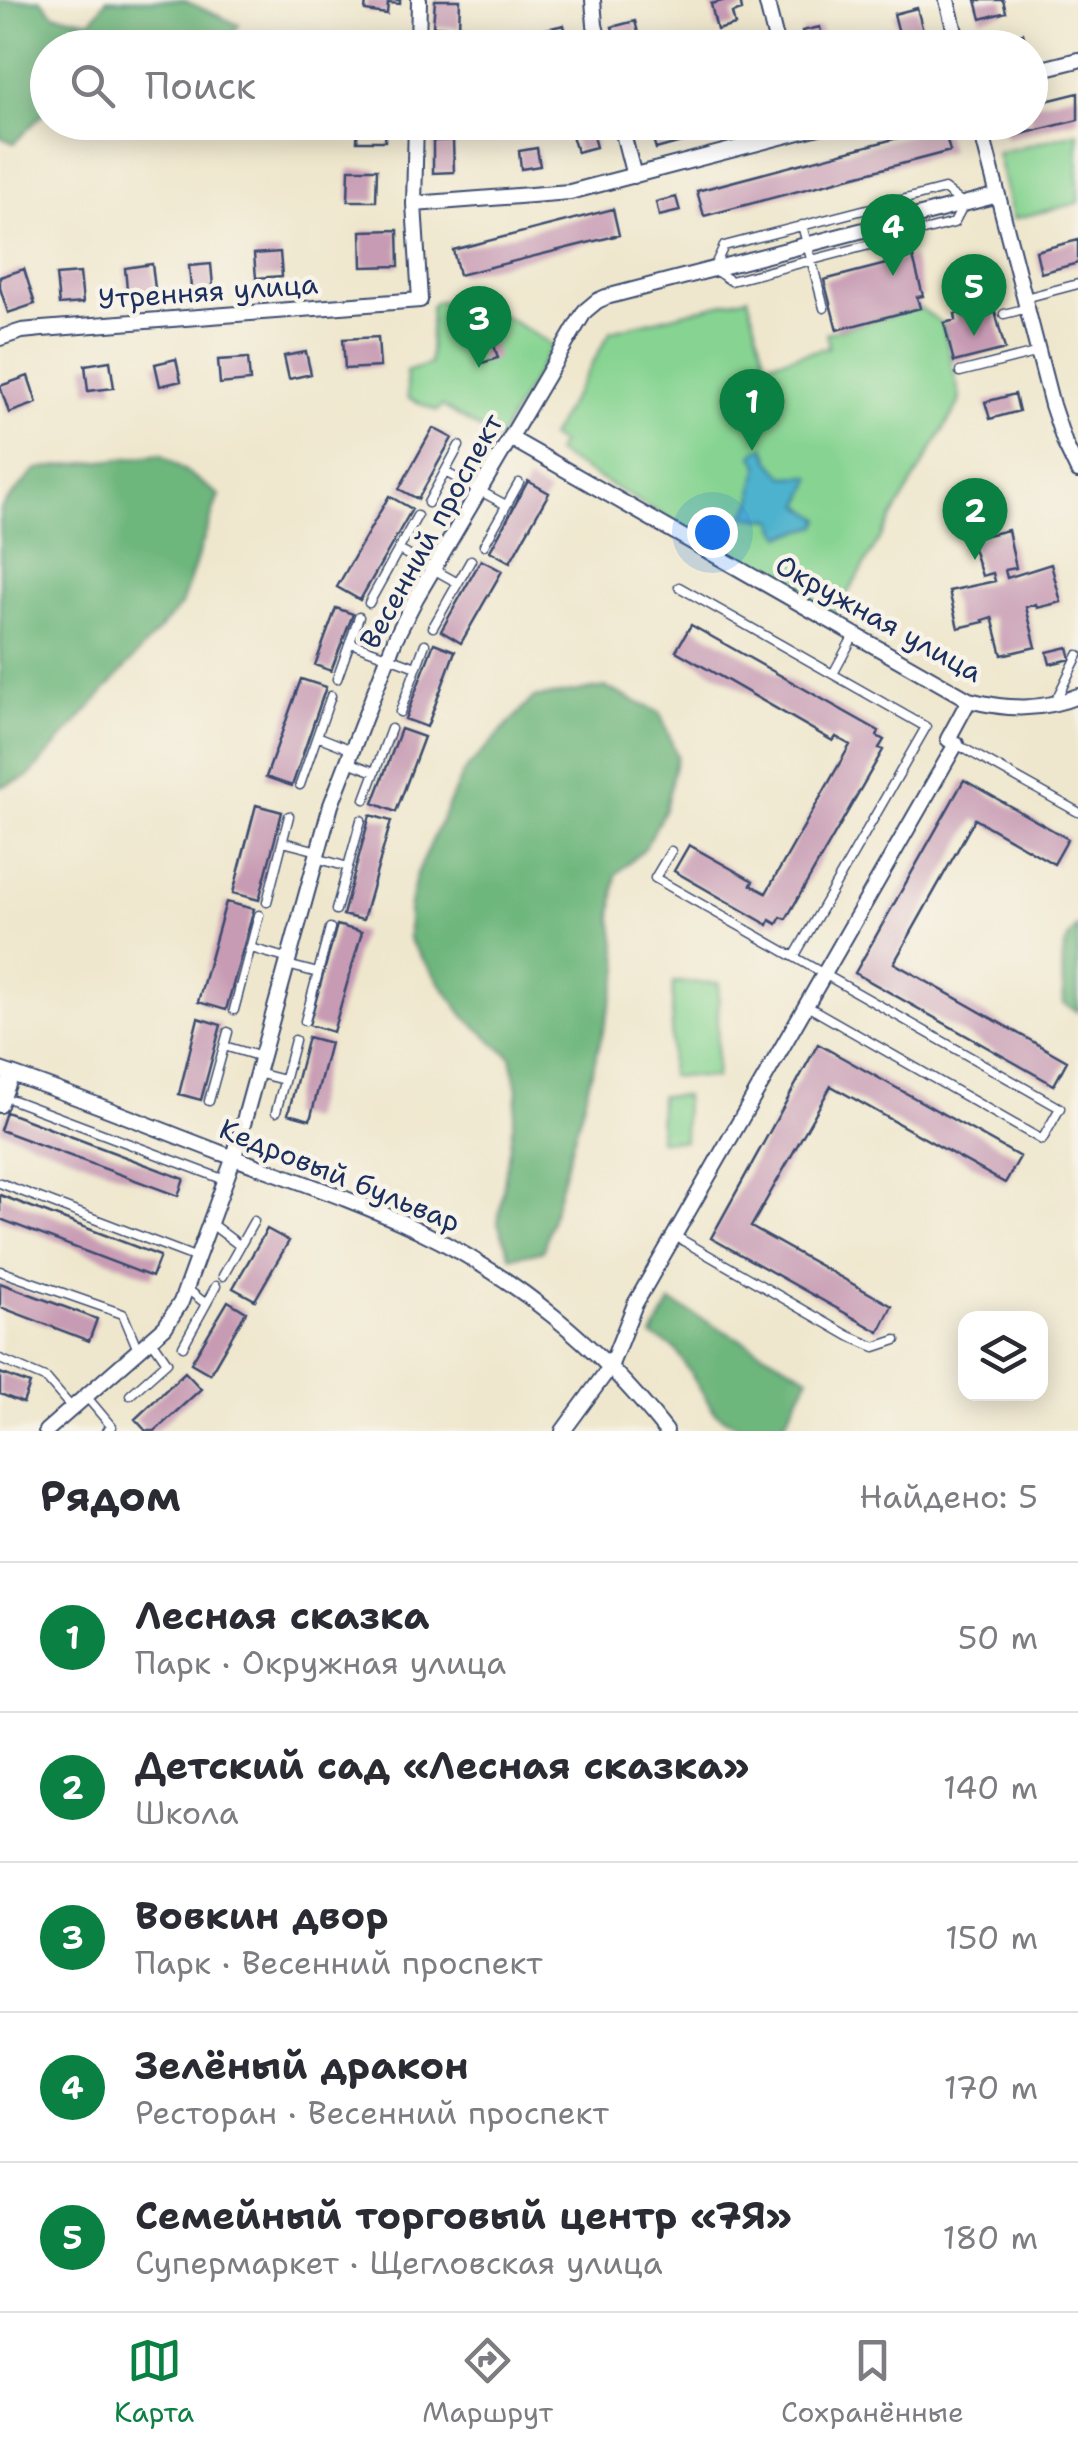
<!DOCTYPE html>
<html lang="ru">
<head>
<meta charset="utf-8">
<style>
	body { margin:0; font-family:"Shantell Sans",sans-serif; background:#f7f7f7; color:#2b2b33 }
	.controls { position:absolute; right:30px; bottom:30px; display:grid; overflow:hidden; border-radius:20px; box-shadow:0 5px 25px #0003 }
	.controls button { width:90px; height:90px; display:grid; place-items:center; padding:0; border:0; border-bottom:2px solid #e1e1e2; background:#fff; color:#2b2b33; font:50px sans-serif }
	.you { position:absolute; left:712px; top:532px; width:35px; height:35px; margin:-25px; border:8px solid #fff; border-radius:50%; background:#1a73e8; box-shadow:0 0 0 15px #1a73e833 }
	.badge { display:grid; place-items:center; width:65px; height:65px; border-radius:50%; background:#0b8043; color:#fff; font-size:32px; font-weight:700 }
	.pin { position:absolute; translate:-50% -82px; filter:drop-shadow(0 2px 5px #0008) }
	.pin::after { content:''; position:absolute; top:52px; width:35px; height:30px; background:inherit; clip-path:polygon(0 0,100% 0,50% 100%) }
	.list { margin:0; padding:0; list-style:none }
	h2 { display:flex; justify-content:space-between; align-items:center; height:130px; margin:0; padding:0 40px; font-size:42px }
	h2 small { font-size:32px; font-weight:400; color:#7c7c81 }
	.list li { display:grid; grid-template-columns:65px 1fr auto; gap:30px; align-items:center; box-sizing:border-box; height:150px; padding:0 40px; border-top:2px solid #e1e1e2 }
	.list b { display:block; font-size:38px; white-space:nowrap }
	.list p { margin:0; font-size:32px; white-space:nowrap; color:#7c7c81 }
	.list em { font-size:32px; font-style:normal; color:#7c7c81 }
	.icon { flex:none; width:55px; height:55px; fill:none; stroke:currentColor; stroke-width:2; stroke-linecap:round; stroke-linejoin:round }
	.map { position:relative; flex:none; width:1078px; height:1431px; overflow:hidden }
	.search { position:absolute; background:#fff; box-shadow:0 5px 25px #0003; left:30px; right:30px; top:30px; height:110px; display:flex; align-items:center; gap:25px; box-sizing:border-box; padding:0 35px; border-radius:55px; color:#7c7c81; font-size:38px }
	.sheet { height:880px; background:#fff }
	nav { display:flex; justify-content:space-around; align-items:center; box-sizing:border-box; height:140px; border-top:2px solid #e1e1e2; background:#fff; font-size:28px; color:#7c7c81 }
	nav a { display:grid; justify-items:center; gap:5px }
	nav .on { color:#0b8043 }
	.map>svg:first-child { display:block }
	.green { fill:#87d492; stroke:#518278; stroke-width:2.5 }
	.forest { fill:#6db67c; stroke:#44726d; stroke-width:2.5 }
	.water { fill:#4eb2cd; stroke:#347096; stroke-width:2.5 }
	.building { fill:#c79bb4 }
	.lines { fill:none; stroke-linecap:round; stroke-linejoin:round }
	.lane-casing { stroke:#3b4b6f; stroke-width:11 }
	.street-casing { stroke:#3b4b6f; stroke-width:18 }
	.lane { stroke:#fff; stroke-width:8 }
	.street { stroke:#fff; stroke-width:14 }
	.labels { text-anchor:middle; stroke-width:9; stroke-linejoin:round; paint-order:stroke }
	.street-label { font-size:28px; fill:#1b2f5e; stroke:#f7f3e8 }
</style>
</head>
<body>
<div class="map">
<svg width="1078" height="1431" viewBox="0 0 1078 1431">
	<rect width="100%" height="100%" fill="#f7f3e8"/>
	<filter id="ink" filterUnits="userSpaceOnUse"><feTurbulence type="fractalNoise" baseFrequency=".01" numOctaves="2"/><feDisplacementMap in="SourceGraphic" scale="20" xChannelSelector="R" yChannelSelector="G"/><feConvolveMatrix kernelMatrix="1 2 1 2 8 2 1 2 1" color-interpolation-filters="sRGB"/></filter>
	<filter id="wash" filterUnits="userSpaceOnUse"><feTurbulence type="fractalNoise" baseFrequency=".0048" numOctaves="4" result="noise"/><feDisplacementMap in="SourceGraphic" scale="40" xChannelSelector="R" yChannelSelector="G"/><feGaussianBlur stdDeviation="2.25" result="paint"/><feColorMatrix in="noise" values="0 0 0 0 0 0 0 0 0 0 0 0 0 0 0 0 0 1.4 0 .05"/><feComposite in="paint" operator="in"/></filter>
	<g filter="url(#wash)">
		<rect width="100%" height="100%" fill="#efe7cd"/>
		<!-- green -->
		<path class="green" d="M 1078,132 L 1078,203 L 1013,219 L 997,153 Z
			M 748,297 L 766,363 L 829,347 L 826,333 L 920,308 L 942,323 L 960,397 L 959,403 L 835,615 L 555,453 L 561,444 L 550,437 L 611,331 Z
			M 476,300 L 553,345 L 498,440 L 442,406 L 437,411 L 408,398 L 406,372 L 430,364 L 431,307 L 435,302 Z
			M 673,982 L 719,983 L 716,1078 L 670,1076 Z
			M 660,1096 L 685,1096 L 684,1141 L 659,1140 Z"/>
		<!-- forest -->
		<path class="forest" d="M 0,0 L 41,0 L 54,14 L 91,21 L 106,0 L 183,0 L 239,25 L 223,47 L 48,48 L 47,110 L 14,143 L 0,137 Z
			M 161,454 L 219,495 L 181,605 L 28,777 L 0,787 L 0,509 L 37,469 Z
			M 605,687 L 660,713 L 677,756 L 665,809 L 645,848 L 616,874 L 612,918 L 620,969 L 543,1251 L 511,1257 L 498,1223 L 518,1091 L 511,1057 L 464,1016 L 409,940 L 409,909 L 416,876 L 463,773 L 533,698 Z
			M 1078,926 L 1078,1012 L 1064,1004 C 1063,977 1056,946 1078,926 Z
			M 671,1302 L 809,1377 L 780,1431 L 747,1431 L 715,1413 L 675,1348 L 652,1336 Z"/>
		<!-- water -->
		<path class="water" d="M 765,447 L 770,460 L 785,477 L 810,476 L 812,479 L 801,505 L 821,519 L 818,526 L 782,536 L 776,527 L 774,520 L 744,516 L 753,502 L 754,485 L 759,465 L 753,456 L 755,452 Z"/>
		<g id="blocks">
			<!-- building -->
			<path class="building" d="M 366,0 L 400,0 L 400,4 L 388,3 L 387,14 L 365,11 Z
				M 435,0 L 460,0 L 459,28 L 433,26 Z
				M 726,0 L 740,0 L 742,10 L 732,13 L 735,25 L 717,30 L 711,4 Z
				M 976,0 L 1003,0 L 1006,12 L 981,19 Z
				M 917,8 L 924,35 L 901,41 L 894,14 Z
				M 635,21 L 642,48 L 618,48 L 612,27 Z
				M 564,25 L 569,48 L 546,48 L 542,30 Z
				M 820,27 L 825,48 L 806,48 L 802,31 Z
				M 1023,33 L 1027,48 L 999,48 L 997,39 Z
				M 1078,93 L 1078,120 L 1006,138 L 1002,122 L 1030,122 L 1030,105 Z
				M 358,122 L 386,122 L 385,141 L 357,141 Z
				M 568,122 L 589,122 L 596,147 L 577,152 Z
				M 676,122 L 681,142 L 656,149 L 650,129 Z
				M 943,126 L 950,151 L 704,216 L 697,191 Z
				M 453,140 L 454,172 L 433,173 L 433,141 Z
				M 537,148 L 540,166 L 521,169 L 519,151 Z
				M 349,169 L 377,169 L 376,201 L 348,201 Z
				M 676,197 L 680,211 L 659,216 L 656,202 Z
				M 613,209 L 619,235 L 459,275 L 453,250 Z
				M 398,230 L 399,266 L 362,267 L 361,231 Z
				M 1078,240 L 1078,263 L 1041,273 L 1036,251 Z
				M 280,252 L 282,276 L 256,278 L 254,254 Z
				M 913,257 L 923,296 L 917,297 L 920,308 L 837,330 L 824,280 Z
				M 152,264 L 156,297 L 128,300 L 125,268 Z
				M 211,264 L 214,297 L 192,299 L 189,266 Z
				M 24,269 L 35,304 L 8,313 L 0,288 L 0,277 Z
				M 80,273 L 83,303 L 59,305 L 56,275 Z
				M 993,304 L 1005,349 L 954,362 L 944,323 L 956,320 L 955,314 Z
				M 488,326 L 498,358 L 482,363 L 471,332 Z
				M 378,337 L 380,367 L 345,369 L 343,339 Z
				M 306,352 L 311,374 L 289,379 L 284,356 Z
				M 248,358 L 250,381 L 220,384 L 218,360 Z
				M 176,359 L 181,381 L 160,386 L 155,364 Z
				M 110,361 L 114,388 L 88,391 L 85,365 Z
				M 28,376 L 37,403 L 9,413 L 0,386 Z
				M 1015,394 L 1019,411 L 990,419 L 985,402 Z
				M 433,428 L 452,438 L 418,499 L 399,489 Z
				M 528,481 L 549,493 L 510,562 L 490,551 Z
				M 389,496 L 412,509 L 360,600 L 337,587 Z
				M 1008,530 L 1016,568 L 1005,570 L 1007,578 L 1051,564 L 1061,602 L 1037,608 L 1036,604 L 1026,607 L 1036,647 L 1002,655 L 992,617 L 983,620 L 984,622 L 958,628 L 949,591 L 995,581 L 993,573 L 982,576 L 970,539 Z
				M 481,560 L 502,571 L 461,643 L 441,631 Z
				M 336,608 L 353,614 L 331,671 L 315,665 Z
				M 691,625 L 879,731 L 877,736 L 884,740 L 879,748 L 883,750 L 786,919 L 781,917 L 777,924 L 770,920 L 768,925 L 674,871 L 689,845 L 753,881 L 751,885 L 766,893 L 850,745 L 836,737 L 833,741 L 676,651 Z
				M 434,643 L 455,651 L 427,727 L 405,719 Z
				M 1068,647 L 1071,659 L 1050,664 L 1047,652 Z
				M 301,679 L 326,687 L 292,786 L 266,777 Z
				M 401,729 L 424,737 L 396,812 L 373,803 Z
				M 964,780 L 1068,839 L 1054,864 L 975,819 L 894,963 L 1067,1061 L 1054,1085 L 855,973 Z
				M 256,805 L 282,812 L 259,900 L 233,893 Z
				M 370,815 L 391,821 L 363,920 L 343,915 Z
				M 226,902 L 254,909 L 226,1010 L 198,1002 Z
				M 337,925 L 362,932 L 333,1032 L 309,1025 Z
				M 198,1018 L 221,1025 L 201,1100 L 179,1094 Z
				M 308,1037 L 330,1043 L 310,1120 L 288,1114 Z
				M 818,1044 L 1020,1157 L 1005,1183 L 831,1086 L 751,1227 L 892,1306 L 879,1332 L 711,1238 Z
				M 6,1112 L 184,1179 L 178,1196 L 0,1130 Z
				M 0,1195 L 160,1256 L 152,1277 L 0,1219 Z
				M 267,1229 L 289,1241 L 255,1300 L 233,1288 Z
				M 0,1283 L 97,1319 L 89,1341 L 0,1307 Z
				M 228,1301 L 246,1312 L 210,1374 L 191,1363 Z
				M 185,1372 L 201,1389 L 155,1431 L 146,1431 L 135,1419 Z
				M 0,1373 L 30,1384 L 23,1403 L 0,1394 Z"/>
		</g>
	</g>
	<g filter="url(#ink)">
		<use href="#blocks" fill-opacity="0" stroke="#3b4b6f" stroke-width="2.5"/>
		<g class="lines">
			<!-- lane casing -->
			<g class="lane-casing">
				<path id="lane" d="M 961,131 L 980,126
					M 944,189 L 964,204 L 954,223 L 731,281 L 713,269 L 724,246 Z
					M 802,225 L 824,308
					M 1025,298 L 1078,284
					M 1004,314 L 1028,308
					M 960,372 L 1039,352
					M 445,472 L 506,505
					M 428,503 L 459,446
					M 484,545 L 519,483
					M 399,550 L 458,583
					M 679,587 L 926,727 L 794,957
					M 369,603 L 417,516
					M 433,627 L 471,560
					M 351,643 L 416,667
					M 833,674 L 854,635
					M 337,679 L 359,617
					M 1054,704 L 1078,655
					M 400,712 L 425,644
					M 317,736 L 352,750
					M 956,744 L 1078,812
					M 348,762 L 375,772
					M 300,785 L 331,696
					M 365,799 L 391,729
					M 283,842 L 318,851
					M 671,851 L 655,878 L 1060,1108 L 1042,1140 L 807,1006
					M 316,858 L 348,867
					M 267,902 L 289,816
					M 336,910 L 361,820
					M 251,948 L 289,959
					M 287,965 L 318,973
					M 234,1010 L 259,915
					M 305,1021 L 330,928
					M 224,1046 L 262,1057
					M 257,1073 L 284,1080
					M 13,1100 L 225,1180
					M 209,1101 L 228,1032
					M 276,1112 L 295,1040
					M 0,1183 L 197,1258
					M 210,1223 L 239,1245
					M 675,1236 L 849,1336 L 875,1347 L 896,1340
					M 0,1271 L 123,1314 L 138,1350
					M 223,1276 L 254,1221
					M 186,1288 L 206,1304
					M 183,1346 L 216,1286
					M 0,1359 L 47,1379 L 71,1407
					M 85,1395 L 112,1427 L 107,1431
					M 130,1395 L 167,1362 L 151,1339"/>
			</g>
			<!-- street casing -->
			<g class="street-casing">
				<path id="street" d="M 593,0 L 595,25 L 601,48
					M 766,0 L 778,48
					M 947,0 L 959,48
					M 418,48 L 419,0
					M 1030,72 L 1078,60
					M 620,122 L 634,176
					M 979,122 L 1052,405 L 1065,444 L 1078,471
					M 414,204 L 570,192 L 838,122
					M 0,338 L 22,331 L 42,329 L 420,300 L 414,204 L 416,122
					M 510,438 L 969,700 C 1007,710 1041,711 1078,696
					M 0,1070 C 75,1095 148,1125 221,1153 C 288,1178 356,1200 420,1231 C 516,1277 600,1347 666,1431
					M 0,1105 L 12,1074
					M 46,1431 L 165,1327 L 181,1302 L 234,1157 L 331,805 L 395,639 L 416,598 L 585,311 L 597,301 L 606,297 L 998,195
					M 563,1431 L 610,1367 L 635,1304 L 956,744 L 948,739 L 969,700"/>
			</g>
			<!-- lane -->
			<use href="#lane" class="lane"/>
			<!-- street -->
			<use href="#street" class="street"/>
		</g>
	</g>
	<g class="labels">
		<!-- street labels -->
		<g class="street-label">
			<text transform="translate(208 291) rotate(-4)" y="10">Утренняя улица</text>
			<text transform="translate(431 531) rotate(-61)" y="10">Весенний проспект</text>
			<text transform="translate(879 618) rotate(29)" y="10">Окружная улица</text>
			<text transform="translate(340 1175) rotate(22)" y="10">Кедровый бульвар</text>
		</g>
	</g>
</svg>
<div class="controls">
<button><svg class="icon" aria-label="layers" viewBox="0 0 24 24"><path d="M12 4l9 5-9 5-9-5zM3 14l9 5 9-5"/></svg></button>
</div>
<div class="you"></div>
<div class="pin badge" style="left:752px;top:451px">1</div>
<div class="pin badge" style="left:975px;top:560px">2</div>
<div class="pin badge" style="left:479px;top:368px">3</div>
<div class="pin badge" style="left:893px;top:276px">4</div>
<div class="pin badge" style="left:974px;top:336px">5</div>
<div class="search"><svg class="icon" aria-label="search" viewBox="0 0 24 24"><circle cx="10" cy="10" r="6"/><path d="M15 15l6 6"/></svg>Поиск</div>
</div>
<section class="sheet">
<h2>Рядом<small>Найдено: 5</small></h2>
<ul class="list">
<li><span class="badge">1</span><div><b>Лесная сказка</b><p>Парк · Окружная улица</p></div><em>50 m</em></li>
<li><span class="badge">2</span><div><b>Детский сад «Лесная сказка»</b><p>Школа</p></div><em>140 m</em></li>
<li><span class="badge">3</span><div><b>Вовкин двор</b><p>Парк · Весенний проспект</p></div><em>150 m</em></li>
<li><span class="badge">4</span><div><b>Зелёный дракон</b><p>Ресторан · Весенний проспект</p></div><em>170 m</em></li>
<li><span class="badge">5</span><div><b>Семейный торговый центр «7Я»</b><p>Супермаркет · Щегловская улица</p></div><em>180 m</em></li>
</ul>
</section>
<nav>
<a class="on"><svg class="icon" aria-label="map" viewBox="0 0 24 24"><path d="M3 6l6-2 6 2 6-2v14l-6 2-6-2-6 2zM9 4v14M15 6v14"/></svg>Карта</a>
<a><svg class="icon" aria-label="directions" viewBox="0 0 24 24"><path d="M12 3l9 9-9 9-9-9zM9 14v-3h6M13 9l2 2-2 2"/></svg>Маршрут</a>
<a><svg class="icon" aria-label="saved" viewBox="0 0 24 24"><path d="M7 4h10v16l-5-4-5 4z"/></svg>Сохранённые</a>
</nav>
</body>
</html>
